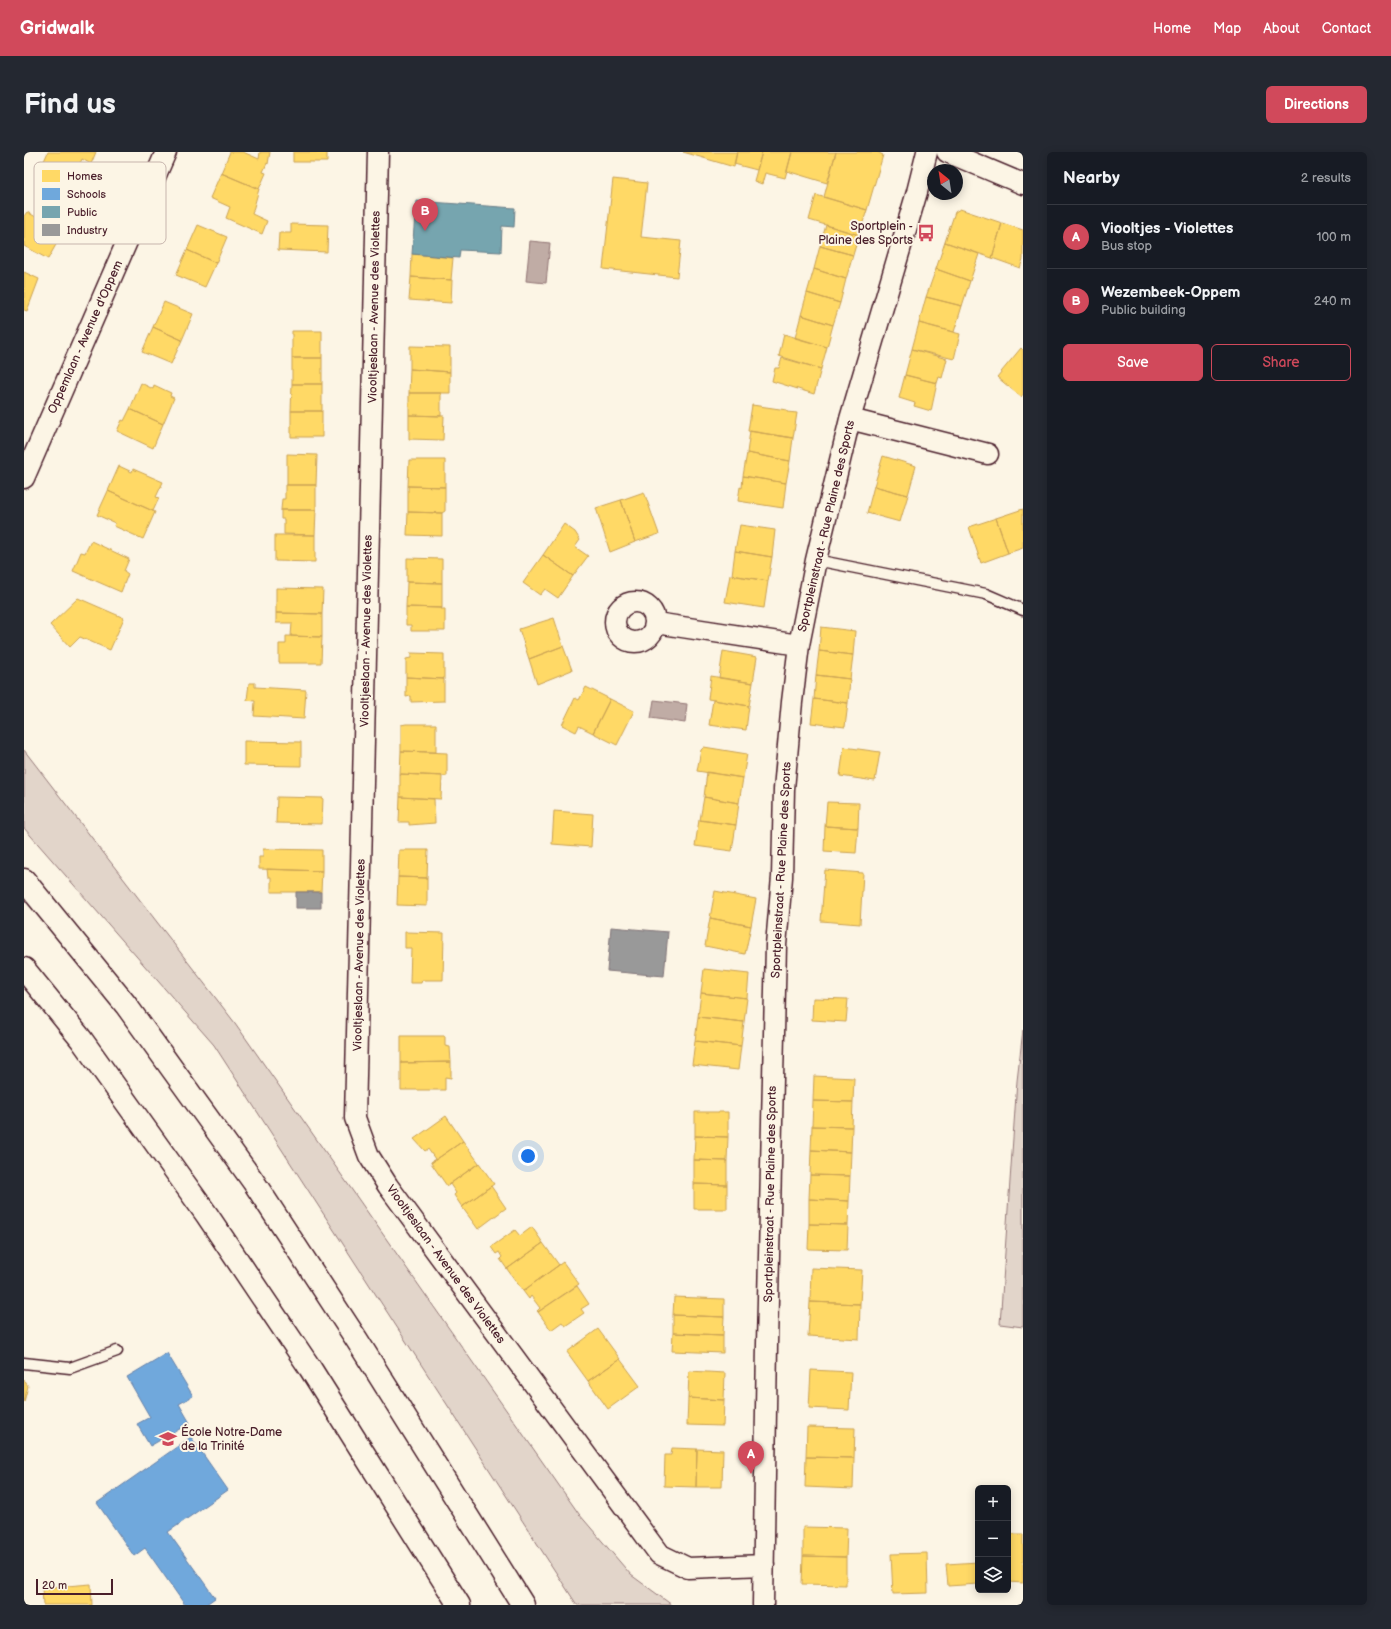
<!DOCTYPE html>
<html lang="en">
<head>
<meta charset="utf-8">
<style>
	body { margin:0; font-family:"Balsamiq Sans",sans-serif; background:#242831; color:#f1f3f6 }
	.controls { position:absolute; right:12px; bottom:12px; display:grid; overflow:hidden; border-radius:6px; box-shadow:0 2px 10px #0003 }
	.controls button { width:36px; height:36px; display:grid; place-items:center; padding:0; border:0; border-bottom:1px solid #363941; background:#171b24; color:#f1f3f6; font:20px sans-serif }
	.compass { position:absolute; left:903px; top:12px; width:36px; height:36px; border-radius:50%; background:#171b24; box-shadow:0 2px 10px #0003; rotate:330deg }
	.scale { position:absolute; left:12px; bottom:10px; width:77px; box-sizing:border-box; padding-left:4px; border:2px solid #4a1f2b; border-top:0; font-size:11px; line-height:14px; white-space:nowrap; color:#4a1f2b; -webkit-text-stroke:3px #fcf5e5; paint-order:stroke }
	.you { position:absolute; left:504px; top:1004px; width:14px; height:14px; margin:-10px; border:3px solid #fff; border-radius:50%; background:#1a73e8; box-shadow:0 0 0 6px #1a73e833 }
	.badge { display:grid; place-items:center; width:26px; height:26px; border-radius:50%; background:#d1495b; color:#fff; font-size:13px; font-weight:700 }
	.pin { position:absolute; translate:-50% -33px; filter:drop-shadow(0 1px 2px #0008) }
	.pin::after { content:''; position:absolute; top:21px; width:14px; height:12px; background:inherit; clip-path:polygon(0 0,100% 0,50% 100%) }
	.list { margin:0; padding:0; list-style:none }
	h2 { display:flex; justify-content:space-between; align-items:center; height:52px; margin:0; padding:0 16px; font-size:17px }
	h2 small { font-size:13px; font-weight:400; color:#9ea1a6 }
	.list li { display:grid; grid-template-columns:26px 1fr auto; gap:12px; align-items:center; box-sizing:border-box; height:64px; padding:0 16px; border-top:1px solid #363941 }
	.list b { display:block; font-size:15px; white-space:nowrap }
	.list p { margin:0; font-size:13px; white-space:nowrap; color:#9ea1a6 }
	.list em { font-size:13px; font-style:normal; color:#9ea1a6 }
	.actions { display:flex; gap:8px; padding:12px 16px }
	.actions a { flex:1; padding:9px 0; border:1px solid #d1495b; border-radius:6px; text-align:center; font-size:14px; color:#d1495b }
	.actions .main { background:#d1495b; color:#fff }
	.icon { flex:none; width:22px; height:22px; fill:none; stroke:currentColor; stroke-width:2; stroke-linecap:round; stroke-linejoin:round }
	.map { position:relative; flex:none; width:999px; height:1453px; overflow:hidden; border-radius:6px }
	header { display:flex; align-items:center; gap:24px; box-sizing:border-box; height:56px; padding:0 20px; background:#d1495b; color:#fff }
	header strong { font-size:19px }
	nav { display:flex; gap:22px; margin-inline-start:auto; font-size:14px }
	.intro { display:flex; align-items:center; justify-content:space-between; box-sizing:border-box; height:96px; padding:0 24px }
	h1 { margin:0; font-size:28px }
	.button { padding:10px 18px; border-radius:6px; background:#d1495b; color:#fff; font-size:14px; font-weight:700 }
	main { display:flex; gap:24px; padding:0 24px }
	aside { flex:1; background:#171b24; border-radius:6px; box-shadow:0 2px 10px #0003 }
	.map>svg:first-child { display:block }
	.green { fill:#e2d5ca; stroke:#967a7a }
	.water { fill:#c0aca5; stroke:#917474 }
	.homes { fill:#ffd966; stroke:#c9a154 }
	.schools { fill:#6fa8dc; stroke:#647fa7 }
	.public { fill:#76a5af; stroke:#697d87 }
	.industry { fill:#999; stroke:#817478 }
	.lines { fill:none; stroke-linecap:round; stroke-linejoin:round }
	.service-casing { stroke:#4a1f2b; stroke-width:13 }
	.minor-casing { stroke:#4a1f2b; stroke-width:23 }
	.motorway-casing { stroke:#4a1f2b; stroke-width:25 }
	.service { stroke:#fcf5e5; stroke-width:10 }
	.minor { stroke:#fcf5e5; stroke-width:20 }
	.motorway { stroke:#fcf5e5; stroke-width:22 }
	.labels { text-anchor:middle; stroke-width:4; stroke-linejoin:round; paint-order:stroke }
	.poi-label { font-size:12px; fill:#4a1f2b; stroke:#fcf5e5; text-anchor:end }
	.street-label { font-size:12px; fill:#4a1f2b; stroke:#fcf5e5 }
	.key { fill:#fcf5e5; stroke:#c7b5ad; stroke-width:1 }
	.key-label { font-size:11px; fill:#4a1f2b }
</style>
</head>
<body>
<header>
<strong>Gridwalk</strong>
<nav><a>Home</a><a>Map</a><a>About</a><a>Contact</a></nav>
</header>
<div class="intro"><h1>Find us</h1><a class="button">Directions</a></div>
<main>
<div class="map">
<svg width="999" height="1453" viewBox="0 0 999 1453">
	<rect width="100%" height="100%" fill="#fcf5e5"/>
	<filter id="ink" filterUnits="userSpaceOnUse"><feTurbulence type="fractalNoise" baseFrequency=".025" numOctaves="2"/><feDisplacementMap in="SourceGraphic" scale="8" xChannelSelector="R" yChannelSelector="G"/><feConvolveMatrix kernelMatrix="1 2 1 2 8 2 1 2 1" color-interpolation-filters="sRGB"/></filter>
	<g filter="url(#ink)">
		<!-- green -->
		<path class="green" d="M 0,598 L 211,871 L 555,1362 L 607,1423 L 648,1453 L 553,1453 L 190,893 L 0,676 Z
			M 999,878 L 999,1175 L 976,1172 L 993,929 Z"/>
		<!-- water -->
		<path class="water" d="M 506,89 L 526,91 L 522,131 L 502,129 Z
			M 630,548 L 663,552 L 661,571 L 627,566 Z"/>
		<!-- homes -->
		<path class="homes" d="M 24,0 L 72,0 L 67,12 L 58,7 L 43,41 L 12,27 Z
			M 206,0 L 219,0 L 235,7 L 236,0 L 246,0 L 244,12 L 243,11 L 239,20 L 242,21 L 235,37 L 197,21 Z
			M 269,0 L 303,0 L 303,10 L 269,10 Z
			M 659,0 L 713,0 L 710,15 Z
			M 713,0 L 738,0 L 733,18 L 710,12 Z
			M 738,0 L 768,0 L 761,26 L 741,21 L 738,32 L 730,29 Z
			M 768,0 L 812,0 L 803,31 L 763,19 Z
			M 812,0 L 853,0 L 859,3 L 843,58 L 800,45 Z
			M 197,21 L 235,37 L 228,62 L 243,69 L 238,82 L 202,66 L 206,55 L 186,46 Z
			M 589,27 L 623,31 L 617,85 L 657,89 L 653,125 L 579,117 Z
			M 792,43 L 843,58 L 835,83 L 785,68 Z
			M 936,57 L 978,71 L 968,106 L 921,90 L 931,60 Z
			M 3,60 L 39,80 L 24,107 L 0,94 L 0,64 Z
			M 978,71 L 999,78 L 999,107 L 996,116 L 968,106 Z
			M 267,72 L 304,73 L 303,100 L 254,98 L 255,81 L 267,81 Z
			M 174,73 L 203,85 L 192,111 L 163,98 Z
			M 802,73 L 835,83 L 829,103 L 796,94 Z
			M 921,90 L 955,102 L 946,129 L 912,117 Z
			M 796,94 L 829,103 L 822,127 L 790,117 Z
			M 163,98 L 192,111 L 181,135 L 152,123 Z
			M 388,102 L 429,106 L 427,128 L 387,125 Z
			M 790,117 L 822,127 L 816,151 L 783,141 Z
			M 912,117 L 946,129 L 938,154 L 902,145 Z
			M 0,120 L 15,127 L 3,159 L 0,158 Z
			M 387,125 L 428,128 L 427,151 L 385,148 Z
			M 783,141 L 816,151 L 809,173 L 777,163 Z
			M 902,145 L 938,154 L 930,180 L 895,171 Z
			M 140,150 L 169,162 L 158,188 L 129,175 Z
			M 777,163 L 809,173 L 803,195 L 771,186 Z
			M 895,171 L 936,182 L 930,207 L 888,197 Z
			M 129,175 L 158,188 L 147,212 L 118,200 Z
			M 268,179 L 298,179 L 298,206 L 268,206 Z
			M 760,182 L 803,195 L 797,217 L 755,204 Z
			M 386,194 L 426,195 L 426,220 L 386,217 Z
			M 997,196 L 999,198 L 999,242 L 997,245 L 973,225 Z
			M 888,197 L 923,207 L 918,226 L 915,225 L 913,231 L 881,223 Z
			M 268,206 L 298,206 L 298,232 L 268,232 Z
			M 758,206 L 797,217 L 790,242 L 748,229 L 751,216 L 755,216 Z
			M 386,217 L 426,220 L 426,241 L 385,241 Z
			M 881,223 L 913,231 L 907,259 L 890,254 L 891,251 L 875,246 Z
			M 117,231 L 129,237 L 130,233 L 147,241 L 146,244 L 150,246 L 139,272 L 106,257 Z
			M 268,232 L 298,232 L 298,259 L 267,259 Z
			M 385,241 L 417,241 L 417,264 L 385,263 Z
			M 728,253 L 763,258 L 763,260 L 773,261 L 769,286 L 724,279 Z
			M 106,257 L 139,272 L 129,296 L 93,279 L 98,268 L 100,269 Z
			M 267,259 L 298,259 L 298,285 L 267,285 Z
			M 385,263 L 420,264 L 419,288 L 385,287 Z
			M 726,279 L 769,286 L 766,309 L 723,301 Z
			M 723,301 L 766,309 L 762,331 L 719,324 Z
			M 263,302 L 293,303 L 292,333 L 263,333 Z
			M 859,304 L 892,314 L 884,343 L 850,334 Z
			M 385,308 L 421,308 L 421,335 L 384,334 Z
			M 95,314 L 108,320 L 109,317 L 139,330 L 132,345 L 135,346 L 129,359 L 84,339 Z
			M 719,324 L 762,331 L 759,356 L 714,349 L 716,335 L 718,336 Z
			M 261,333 L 292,333 L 292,358 L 257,358 L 258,347 L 261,347 Z
			M 384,334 L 421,335 L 421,359 L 418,361 L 384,360 Z
			M 850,334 L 884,343 L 876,370 L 843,361 Z
			M 84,339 L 131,360 L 119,387 L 90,374 L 91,371 L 73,363 Z
			M 620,340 L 635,382 L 611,390 L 597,348 Z
			M 597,348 L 611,390 L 586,400 L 572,356 Z
			M 999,357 L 999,396 L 984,401 L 972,366 Z
			M 257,358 L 292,358 L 291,383 L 260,382 L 260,367 L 257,367 Z
			M 384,360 L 418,361 L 418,384 L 383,383 Z
			M 972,366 L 984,401 L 957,411 L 945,375 Z
			M 540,372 L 551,380 L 556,388 L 551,395 L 564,404 L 549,424 L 519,403 Z
			M 716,373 L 751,378 L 748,405 L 711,399 Z
			M 251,383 L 291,383 L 291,410 L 251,409 Z
			M 67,389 L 105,407 L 100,419 L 104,422 L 97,440 L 49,419 L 57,400 L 61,401 Z
			M 711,399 L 748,405 L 744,429 L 708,423 Z
			M 519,403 L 549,424 L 534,446 L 521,437 L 516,443 L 499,431 Z
			M 383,406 L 418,407 L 418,431 L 383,430 Z
			M 706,423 L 744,429 L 740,456 L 701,450 Z
			M 383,430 L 418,431 L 418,456 L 382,455 Z
			M 252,436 L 299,437 L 298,462 L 252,461 Z
			M 54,446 L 100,466 L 86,498 L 56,485 L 46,495 L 26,473 Z
			M 382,455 L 418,456 L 417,457 L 421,457 L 421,479 L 387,479 L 387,473 L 382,473 Z
			M 252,461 L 298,462 L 298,485 L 267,484 L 268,471 L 252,471 Z
			M 530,466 L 539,494 L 505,507 L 495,477 Z
			M 797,475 L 831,479 L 829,503 L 795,499 Z
			M 262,484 L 298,485 L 297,511 L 255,511 L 255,492 L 262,492 Z
			M 539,494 L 548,518 L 513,532 L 505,507 Z
			M 699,499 L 733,505 L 729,531 L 695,526 Z
			M 795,499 L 829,503 L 826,527 L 792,523 Z
			M 387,501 L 420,502 L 420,527 L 382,525 L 382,507 L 387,506 Z
			M 792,523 L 826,527 L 824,551 L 790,547 Z
			M 687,524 L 729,531 L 725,554 L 684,547 Z
			M 382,525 L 420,527 L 420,549 L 387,550 L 387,544 L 382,545 Z
			M 225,531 L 231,531 L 231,535 L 282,538 L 280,567 L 230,564 L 231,549 L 223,548 Z
			M 562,535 L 586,547 L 569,581 L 555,574 L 552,580 L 538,573 L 551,546 L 555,548 Z
			M 586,547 L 610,559 L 593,593 L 569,581 Z
			M 790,547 L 824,551 L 821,575 L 787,571 Z
			M 689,548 L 725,554 L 722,578 L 685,573 Z
			M 382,572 L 412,572 L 412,600 L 377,599 L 377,573 Z
			M 220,589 L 277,590 L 277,614 L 220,613 Z
			M 680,595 L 723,602 L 719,626 L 673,619 L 677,598 Z
			M 820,595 L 856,600 L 851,629 L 816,624 Z
			M 377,599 L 423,601 L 423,624 L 376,622 Z
			M 683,620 L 719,626 L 715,651 L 680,645 Z
			M 376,622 L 418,624 L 417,647 L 376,645 Z
			M 253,645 L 299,646 L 298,672 L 252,671 Z
			M 376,645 L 410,647 L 411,671 L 385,673 L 385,670 L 375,670 Z
			M 680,645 L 715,651 L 712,673 L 676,668 Z
			M 803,650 L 835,651 L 834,676 L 801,674 Z
			M 530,659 L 569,662 L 567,695 L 528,692 Z
			M 675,668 L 712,673 L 708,699 L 671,694 Z
			M 801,674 L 834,676 L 832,701 L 800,699 Z
			M 239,697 L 298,698 L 298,719 L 235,717 L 235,705 L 239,705 Z
			M 375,698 L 404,698 L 403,726 L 374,725 Z
			M 243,717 L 298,719 L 297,740 L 247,740 L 247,725 L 244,725 Z
			M 801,718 L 839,721 L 836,772 L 797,769 Z
			M 374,725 L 403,726 L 403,754 L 373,753 Z
			M 691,739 L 732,747 L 727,774 L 686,766 Z
			M 686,766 L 727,774 L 721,802 L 681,794 Z
			M 381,780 L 420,781 L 419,828 L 398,828 L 397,831 L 386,831 L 387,796 L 381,796 Z
			M 680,817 L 725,822 L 723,846 L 677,841 Z
			M 677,841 L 723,846 L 720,870 L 674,865 Z
			M 789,846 L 824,847 L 822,870 L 788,868 Z
			M 674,865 L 720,870 L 717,894 L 671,889 Z
			M 377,884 L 421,884 L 421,894 L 426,895 L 427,910 L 377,911 Z
			M 671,889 L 717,894 L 714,918 L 668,913 Z
			M 427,910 L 427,926 L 421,925 L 421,938 L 377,938 L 377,911 Z
			M 790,924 L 830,926 L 829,950 L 789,949 Z
			M 789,949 L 829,950 L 828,975 L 788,974 Z
			M 671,960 L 704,960 L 704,985 L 671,984 Z
			M 422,964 L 439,989 L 407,1011 L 407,1010 L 411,1007 L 404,997 L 401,999 L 390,987 Z
			M 788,974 L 828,975 L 827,1000 L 787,998 Z
			M 671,984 L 704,985 L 703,1009 L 670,1008 Z
			M 439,989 L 455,1011 L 423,1034 L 407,1011 Z
			M 787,998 L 827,1000 L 826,1024 L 786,1023 Z
			M 670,1008 L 703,1009 L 703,1033 L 670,1032 Z
			M 455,1011 L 470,1032 L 438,1055 L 430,1043 L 432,1041 L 426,1032 L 423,1034 Z
			M 786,1023 L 826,1024 L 825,1049 L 785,1047 Z
			M 670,1032 L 703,1033 L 703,1057 L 670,1057 Z
			M 467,1034 L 482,1056 L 454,1077 L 438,1055 Z
			M 785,1047 L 825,1049 L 824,1073 L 785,1072 Z
			M 785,1072 L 824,1073 L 823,1098 L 784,1097 Z
			M 508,1075 L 519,1091 L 483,1117 L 476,1107 L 478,1105 L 475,1100 L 472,1102 L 467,1095 L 491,1078 L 496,1084 Z
			M 519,1091 L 535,1113 L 499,1139 L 483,1117 Z
			M 539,1110 L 555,1132 L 514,1160 L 513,1159 L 516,1156 L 507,1144 L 505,1147 L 499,1139 Z
			M 787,1116 L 838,1118 L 836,1152 L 786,1150 Z
			M 553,1134 L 565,1152 L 557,1157 L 560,1161 L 541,1174 L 538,1170 L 527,1178 L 514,1160 Z
			M 650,1145 L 700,1147 L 700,1165 L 649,1163 Z
			M 786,1150 L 836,1152 L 835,1187 L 784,1184 Z
			M 649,1163 L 700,1165 L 699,1183 L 649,1181 Z
			M 574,1177 L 596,1207 L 564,1229 L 543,1200 Z
			M 649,1181 L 699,1183 L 699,1201 L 648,1199 Z
			M 596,1207 L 616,1234 L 584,1257 L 564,1229 Z
			M 787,1218 L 827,1220 L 825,1258 L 785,1256 Z
			M 665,1219 L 701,1221 L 700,1248 L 664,1246 Z
			M 0,1228 L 4,1234 L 0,1250 Z
			M 664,1246 L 700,1248 L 699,1274 L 663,1273 Z
			M 783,1275 L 831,1276 L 830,1306 L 782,1305 Z
			M 648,1296 L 673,1297 L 672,1335 L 640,1334 L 641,1303 L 647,1303 Z
			M 673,1297 L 699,1298 L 698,1335 L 672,1335 Z
			M 782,1305 L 830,1306 L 829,1337 L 781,1335 Z
			M 779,1375 L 823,1376 L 822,1405 L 779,1404 Z
			M 984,1382 L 999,1382 L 999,1431 L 984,1430 Z
			M 903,1401 L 904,1441 L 869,1442 L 867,1402 Z
			M 779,1404 L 822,1405 L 822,1433 L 778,1432 Z
			M 954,1410 L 954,1432 L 924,1434 L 922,1412 Z
			M 67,1432 L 68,1453 L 19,1453 L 18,1436 Z"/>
		<!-- schools -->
		<path class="schools" d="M 143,1201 L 169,1244 L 155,1252 L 166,1271 L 126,1294 L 113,1272 L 126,1265 L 103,1225 Z
			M 167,1285 L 204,1338 L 144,1380 L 191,1446 L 181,1453 L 161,1453 L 121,1396 L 110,1404 L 73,1351 Z"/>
		<!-- public -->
		<path class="public" d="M 392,49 L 491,56 L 490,75 L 478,74 L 477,100 L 436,98 L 435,106 L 388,102 Z"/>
		<!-- industry -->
		<path class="industry" d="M 272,740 L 297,740 L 297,756 L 272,756 Z
			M 587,775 L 644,780 L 640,824 L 583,819 Z"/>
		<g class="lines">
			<!-- service casing -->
			<g class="service-casing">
				<path id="service" d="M 792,408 L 962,442 L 999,458
					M 0,1211 L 46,1216 L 93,1199"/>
			</g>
			<!-- minor casing -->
			<g class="minor-casing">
				<path id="minor" d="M 354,0 L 331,966 L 345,1004 L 364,1034 L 635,1402 L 664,1416 L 740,1413
					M 923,0 L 999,32
					M 826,267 L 964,302
					M 0,326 L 142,0
					M591 470a20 20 0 1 1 40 0a20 20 0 1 1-40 0Z
					M 632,471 L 775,493
					M 739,1453 L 743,1192 L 752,793 L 758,725 L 760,637 L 768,550 L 775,493 L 792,408 L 826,267 L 893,40 L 903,0"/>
			</g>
			<!-- motorway casing -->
			<g class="motorway-casing">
				<path id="motorway" d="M 0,728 L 102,853 L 229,1029 L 333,1188 L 499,1453
					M 0,817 L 57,887 L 183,1063 L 286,1216 L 435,1453"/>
			</g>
			<!-- service -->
			<use href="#service" class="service"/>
			<!-- minor -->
			<use href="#minor" class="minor"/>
			<!-- motorway -->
			<use href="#motorway" class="motorway"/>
		</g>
	</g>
	<!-- icons -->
	<defs>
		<g id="bus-bare" transform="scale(1.38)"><path d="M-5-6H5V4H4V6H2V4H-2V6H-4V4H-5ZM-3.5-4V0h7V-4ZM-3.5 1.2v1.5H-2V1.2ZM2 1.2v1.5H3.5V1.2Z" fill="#d1495b" stroke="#fcf5e5" stroke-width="2.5" paint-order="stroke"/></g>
		<g id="school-bare" transform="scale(1.38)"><path d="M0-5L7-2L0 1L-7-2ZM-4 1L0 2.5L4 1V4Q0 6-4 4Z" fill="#d1495b" stroke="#fcf5e5" stroke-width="2.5" paint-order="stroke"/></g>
	</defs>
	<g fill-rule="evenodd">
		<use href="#bus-bare" x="902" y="81"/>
		<use href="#school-bare" x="144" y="1287"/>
	</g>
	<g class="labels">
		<!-- poi labels -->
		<g class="poi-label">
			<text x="889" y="78">Sportplein -<tspan x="889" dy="14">Plaine des Sports</tspan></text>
			<text x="157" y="1284" text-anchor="start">École Notre-Dame<tspan x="157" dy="14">de la Trinité</tspan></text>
		</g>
		<!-- street labels -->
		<g class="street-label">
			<text transform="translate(350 155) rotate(-89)" y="4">Viooltjeslaan - Avenue des Violettes</text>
			<text transform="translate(61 185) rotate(-66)" y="4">Oppemlaan - Avenue d'Oppem</text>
			<text transform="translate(802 374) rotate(-77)" y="4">Sportpleinstraat - Rue Plaine des Sports</text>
			<text transform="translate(342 479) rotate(-89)" y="4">Viooltjeslaan - Avenue des Violettes</text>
			<text transform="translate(757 718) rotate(-87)" y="4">Sportpleinstraat - Rue Plaine des Sports</text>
			<text transform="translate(335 803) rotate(-89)" y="4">Viooltjeslaan - Avenue des Violettes</text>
			<text transform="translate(746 1042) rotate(-89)" y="4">Sportpleinstraat - Rue Plaine des Sports</text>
			<text transform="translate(422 1112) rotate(54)" y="4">Viooltjeslaan - Avenue des Violettes</text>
		</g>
	</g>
	<!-- legend -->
	<rect x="10" y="10" width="132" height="82" rx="6" class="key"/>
	<rect x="18" y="18" width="18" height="12" fill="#ffd966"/>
	<rect x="18" y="36" width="18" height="12" fill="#6fa8dc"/>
	<rect x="18" y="54" width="18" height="12" fill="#76a5af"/>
	<rect x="18" y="72" width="18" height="12" fill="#999"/>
	<g class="key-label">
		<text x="43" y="28">Homes</text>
		<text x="43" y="46">Schools</text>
		<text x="43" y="64">Public</text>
		<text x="43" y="82">Industry</text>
	</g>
</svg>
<div class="controls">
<button>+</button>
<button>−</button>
<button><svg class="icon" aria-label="layers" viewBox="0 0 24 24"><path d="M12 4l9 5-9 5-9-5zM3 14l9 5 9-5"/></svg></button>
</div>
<svg class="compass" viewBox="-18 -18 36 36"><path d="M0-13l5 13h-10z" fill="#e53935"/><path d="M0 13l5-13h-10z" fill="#9ea1a6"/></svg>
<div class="scale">20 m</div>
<div class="you"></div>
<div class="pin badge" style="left:727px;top:1322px">A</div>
<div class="pin badge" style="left:401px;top:79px">B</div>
</div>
<aside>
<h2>Nearby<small>2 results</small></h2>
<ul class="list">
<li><span class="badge">A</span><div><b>Viooltjes - Violettes</b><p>Bus stop</p></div><em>100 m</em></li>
<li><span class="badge">B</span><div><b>Wezembeek-Oppem</b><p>Public building</p></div><em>240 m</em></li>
</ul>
<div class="actions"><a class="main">Save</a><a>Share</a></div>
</aside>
</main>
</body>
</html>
